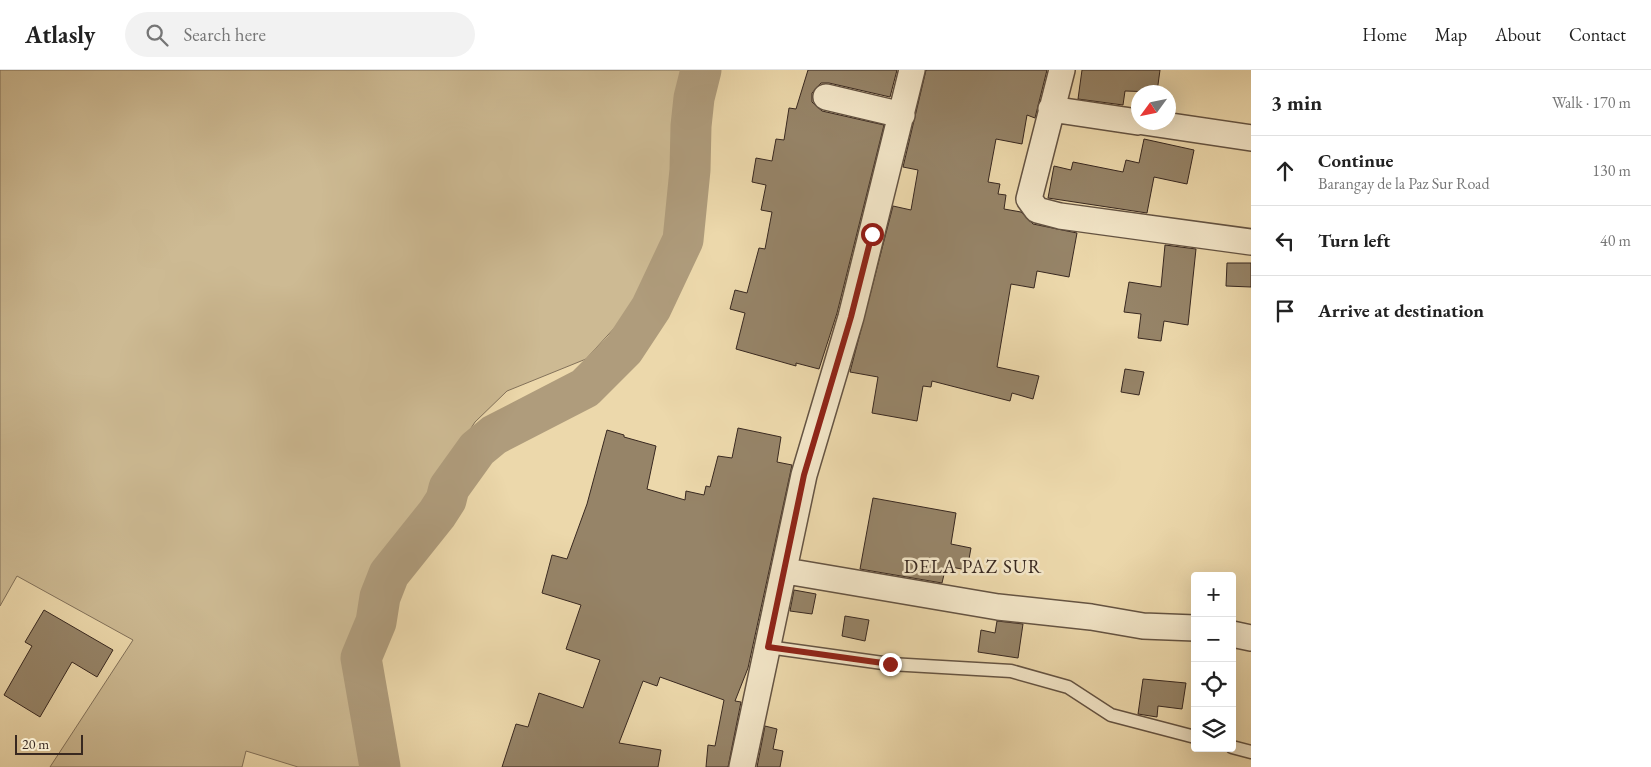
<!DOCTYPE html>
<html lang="en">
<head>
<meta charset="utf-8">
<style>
	body { margin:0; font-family:"EB Garamond",serif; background:#f2f2f2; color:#222 }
	.controls { position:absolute; right:15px; bottom:15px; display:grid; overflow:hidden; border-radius:5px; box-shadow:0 5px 20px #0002 }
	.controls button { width:45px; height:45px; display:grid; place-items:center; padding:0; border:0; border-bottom:1px solid #e0e0e0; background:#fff; color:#222; font:25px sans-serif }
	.compass { position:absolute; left:1131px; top:15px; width:45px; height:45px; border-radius:50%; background:#fff; box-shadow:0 5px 20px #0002; rotate:237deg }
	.scale { position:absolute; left:15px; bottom:12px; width:68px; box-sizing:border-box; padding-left:5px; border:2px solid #382820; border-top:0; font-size:14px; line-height:18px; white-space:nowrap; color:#382820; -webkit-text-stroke:4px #f3e6c8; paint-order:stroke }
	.stop { position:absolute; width:15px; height:15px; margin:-11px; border:4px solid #8f2418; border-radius:50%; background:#fff }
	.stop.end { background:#8f2418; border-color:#fff; box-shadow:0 1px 5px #0008 }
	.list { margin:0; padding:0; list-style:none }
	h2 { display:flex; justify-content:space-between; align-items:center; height:65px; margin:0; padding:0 20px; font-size:21px }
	h2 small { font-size:16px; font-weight:400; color:#767676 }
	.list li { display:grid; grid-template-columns:32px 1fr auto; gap:15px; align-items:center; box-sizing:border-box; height:70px; padding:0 20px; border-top:1px solid #e0e0e0 }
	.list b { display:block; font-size:19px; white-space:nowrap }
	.list p { margin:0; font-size:16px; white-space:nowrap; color:#767676 }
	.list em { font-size:16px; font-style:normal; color:#767676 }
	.icon { flex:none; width:28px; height:28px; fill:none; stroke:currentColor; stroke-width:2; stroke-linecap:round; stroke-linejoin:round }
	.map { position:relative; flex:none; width:1251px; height:697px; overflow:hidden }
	header { display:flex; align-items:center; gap:30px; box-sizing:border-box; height:70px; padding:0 25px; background:#fff; border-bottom:1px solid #e0e0e0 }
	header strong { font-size:24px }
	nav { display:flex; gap:28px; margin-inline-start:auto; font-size:18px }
	.search { width:350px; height:45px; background:#f2f2f2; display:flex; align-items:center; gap:12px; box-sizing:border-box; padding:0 18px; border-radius:28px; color:#767676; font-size:19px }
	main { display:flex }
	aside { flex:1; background:#fff }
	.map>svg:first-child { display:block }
	.green { fill:#cdba93; stroke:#82715a }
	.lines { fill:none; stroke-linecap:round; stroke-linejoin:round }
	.river { stroke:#af9c7c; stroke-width:41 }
	.building { fill:#968468; stroke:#382820 }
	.lane-casing { stroke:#655443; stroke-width:15 }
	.street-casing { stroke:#655443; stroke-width:28 }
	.lane { stroke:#f3e6c8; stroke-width:12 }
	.street { stroke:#f3e6c8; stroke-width:25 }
	.route { stroke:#8f2418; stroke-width:6 }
	.labels { text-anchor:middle; stroke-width:5; stroke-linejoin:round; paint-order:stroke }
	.quarter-label { font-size:19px; letter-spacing:1px; fill:#382820; stroke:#f3e6c8 }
</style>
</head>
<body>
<header>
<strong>Atlasly</strong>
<div class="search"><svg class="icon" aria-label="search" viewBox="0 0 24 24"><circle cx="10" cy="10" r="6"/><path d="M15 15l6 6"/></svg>Search here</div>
<nav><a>Home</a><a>Map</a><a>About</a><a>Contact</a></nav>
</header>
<main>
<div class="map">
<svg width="1251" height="697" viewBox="0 0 1251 697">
	<rect width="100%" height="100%" fill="#ecd8ab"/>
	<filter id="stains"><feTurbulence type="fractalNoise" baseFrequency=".004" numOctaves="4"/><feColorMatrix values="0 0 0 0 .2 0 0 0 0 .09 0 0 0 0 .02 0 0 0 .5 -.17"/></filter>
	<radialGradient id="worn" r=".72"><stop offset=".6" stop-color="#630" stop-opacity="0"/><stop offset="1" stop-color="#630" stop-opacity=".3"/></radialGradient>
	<!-- green -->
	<path class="green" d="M 0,0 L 694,0 L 668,171 L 629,242 L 586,289 L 507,321 L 475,352 L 399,469 L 353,561 L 358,642 L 371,697 L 298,697 L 246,681 L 242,697 L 50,697 L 133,570 L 17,506 L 0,536 Z"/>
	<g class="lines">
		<!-- river -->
		<path class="river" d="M 380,697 L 361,588 L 376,552 L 380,527 L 389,504 L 437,444 L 446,430 L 449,418 L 477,379 L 494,365 L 585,318 L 624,279 L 651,238 L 683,170 L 690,100 L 691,56 L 694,28 L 701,0"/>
	</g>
	<!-- building -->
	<path class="building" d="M 808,0 L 897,0 L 890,27 L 829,13 L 821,13 L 812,23 L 812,32 L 822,41 L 884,55 L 837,243 L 819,299 L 796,293 L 796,296 L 736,279 L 745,243 L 730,239 L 735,220 L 747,223 L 759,178 L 765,179 L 772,142 L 761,140 L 766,115 L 752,112 L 756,88 L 772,91 L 776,69 L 784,70 L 789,38 L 796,39 Z
		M 926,0 L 1047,0 L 1035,48 L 1027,45 L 1022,74 L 996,69 L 988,112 L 1000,114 L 998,124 L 1006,125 L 1004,139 L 1021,142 L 1033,154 L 1077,163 L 1069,207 L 1037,201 L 1034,218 L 1011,214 L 997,297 L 1039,306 L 1033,329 L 1012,323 L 1010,331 L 932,311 L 931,317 L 923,316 L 917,351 L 872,343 L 878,307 L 850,302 L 893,136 L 911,140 L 918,100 L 903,97 Z
		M 1082,0 L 1160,0 L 1157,22 L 1125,21 L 1123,35 L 1078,29 Z
		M 1144,69 L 1194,80 L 1187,114 L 1154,107 L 1147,143 L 1048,128 L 1054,96 L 1071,100 L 1073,92 L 1123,102 L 1126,90 L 1139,93 Z
		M 1165,175 L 1196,179 L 1188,255 L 1164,251 L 1161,271 L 1138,268 L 1141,244 L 1124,242 L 1129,212 L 1161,217 Z
		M 1227,193 L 1251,193 L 1251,217 L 1226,216 Z
		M 1125,299 L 1144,302 L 1139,325 L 1121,322 Z
		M 738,358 L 781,367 L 777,392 L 792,395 L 748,598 L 735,631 L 741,632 L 728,697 L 706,697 L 708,675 L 715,676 L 724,630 L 660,607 L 657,616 L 643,611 L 619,673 L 661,680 L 658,697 L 502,697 L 516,654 L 528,657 L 539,623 L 583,638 L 600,590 L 566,579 L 581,535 L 542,523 L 552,485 L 567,489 L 587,434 L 607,360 L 624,365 L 624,367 L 656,376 L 647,419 L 685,430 L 686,421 L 704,425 L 706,416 L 710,417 L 718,386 L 732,388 Z
		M 873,428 L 956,443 L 951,474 L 971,478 L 967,500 L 946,496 L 942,513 L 860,499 Z
		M 794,520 L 816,524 L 812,544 L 790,541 Z
		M 44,540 L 113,580 L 97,607 L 72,592 L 40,647 L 4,625 L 32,576 L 25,572 Z
		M 845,546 L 869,550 L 865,571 L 842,566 Z
		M 997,551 L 1023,554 L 1018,588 L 978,582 L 981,560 L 995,563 Z
		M 1143,609 L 1186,613 L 1182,639 L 1158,636 L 1157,647 L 1138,644 Z
		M 765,656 L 777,659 L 773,679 L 783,681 L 780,697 L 757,697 Z"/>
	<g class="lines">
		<!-- lane casing -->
		<g class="lane-casing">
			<path id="lane" d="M 768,577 L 890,594 L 1011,601 L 1068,617 L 1111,645 L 1195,667
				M 1232,677 L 1251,682"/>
		</g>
		<!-- street casing -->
		<g class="street-casing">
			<path id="street" d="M 1062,0 L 1029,129 L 1037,140 L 1060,146 L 1251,172
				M 826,27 L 902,45
				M 1051,39 L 1138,52
				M 1144,52 L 1251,68
				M 786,501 L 998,537 L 1091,547 L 1143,556 L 1195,558
				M 1232,564 L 1251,568
				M 742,697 L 804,405 L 851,247 L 912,0"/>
		</g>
		<!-- lane -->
		<use href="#lane" class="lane"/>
		<!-- street -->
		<use href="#street" class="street"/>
	</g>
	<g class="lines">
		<!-- route -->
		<path class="route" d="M 872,164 L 851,247 L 804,405 L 768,577 L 890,594"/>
	</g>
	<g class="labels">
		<!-- quarter labels -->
		<g class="quarter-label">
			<text x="973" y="503">DELA PAZ SUR</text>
		</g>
	</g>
	<rect width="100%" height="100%" filter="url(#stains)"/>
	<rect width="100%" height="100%" fill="url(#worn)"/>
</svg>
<div class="controls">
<button>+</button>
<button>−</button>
<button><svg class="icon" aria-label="locate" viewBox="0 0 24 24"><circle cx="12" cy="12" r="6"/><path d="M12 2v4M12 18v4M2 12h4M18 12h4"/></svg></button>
<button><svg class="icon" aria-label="layers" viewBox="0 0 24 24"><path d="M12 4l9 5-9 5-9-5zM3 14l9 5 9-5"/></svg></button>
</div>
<svg class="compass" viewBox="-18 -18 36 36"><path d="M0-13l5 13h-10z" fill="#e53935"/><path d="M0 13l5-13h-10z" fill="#767676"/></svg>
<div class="scale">20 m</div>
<div class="stop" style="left:872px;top:164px"></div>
<div class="stop end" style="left:890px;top:594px"></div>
</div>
<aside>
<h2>3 min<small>Walk · 170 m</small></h2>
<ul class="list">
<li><svg class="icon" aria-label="ahead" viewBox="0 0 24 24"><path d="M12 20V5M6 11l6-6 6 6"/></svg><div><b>Continue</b><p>Barangay de la Paz Sur Road</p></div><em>130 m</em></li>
<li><svg class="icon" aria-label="left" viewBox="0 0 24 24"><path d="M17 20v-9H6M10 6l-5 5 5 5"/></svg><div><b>Turn left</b></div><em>40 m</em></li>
<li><svg class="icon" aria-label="arrive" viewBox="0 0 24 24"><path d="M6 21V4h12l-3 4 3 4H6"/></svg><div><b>Arrive at destination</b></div></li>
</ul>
</aside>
</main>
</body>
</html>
